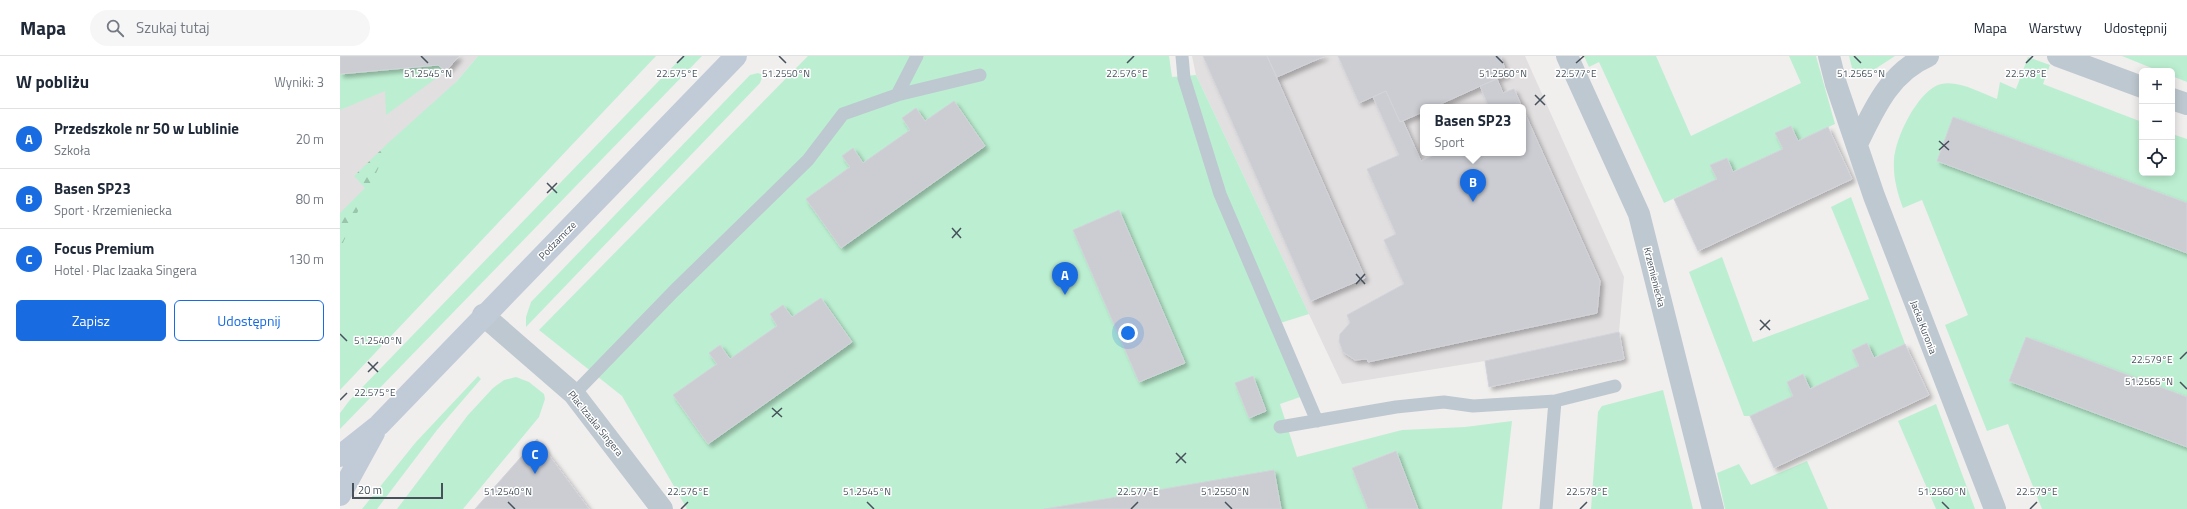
<!DOCTYPE html>
<html lang="pl">
<head>
<meta charset="utf-8">
<style>
	body { margin:0; font-family:"Titillium Web",sans-serif; background:#f6f6f7; color:#1f2937 }
	.controls { position:absolute; right:12px; top:12px; display:grid; overflow:hidden; border-radius:6px; box-shadow:0 2px 10px #0003 }
	.controls button { width:36px; height:36px; display:grid; place-items:center; padding:0; border:0; border-bottom:1px solid #e0e1e3; background:#fff; color:#1f2937; font:20px sans-serif }
	.scale { position:absolute; left:12px; bottom:10px; width:91px; box-sizing:border-box; padding-left:4px; border:2px solid #46515b; border-top:0; font-size:11px; line-height:14px; white-space:nowrap; color:#46515b; -webkit-text-stroke:3px #fff; paint-order:stroke }
	.you { position:absolute; left:788px; top:277px; width:14px; height:14px; margin:-10px; border:3px solid #fff; border-radius:50%; background:#1a73e8; box-shadow:0 0 0 6px #1a73e833 }
	.badge { display:grid; place-items:center; width:26px; height:26px; border-radius:50%; background:#186be0; color:#fff; font-size:13px; font-weight:700 }
	.pin { position:absolute; translate:-50% -33px; filter:drop-shadow(0 1px 2px #0008) }
	.pin::after { content:''; position:absolute; top:21px; width:14px; height:12px; background:inherit; clip-path:polygon(0 0,100% 0,50% 100%) }
	.popup { position:absolute; left:1080px; top:48px; width:106px; height:52px; box-sizing:border-box; display:grid; place-content:center; border-radius:6px; background:#fff; filter:drop-shadow(0 1px 3px #0005); font-size:13px; white-space:nowrap; color:#747a83 }
	.popup b { font-size:15px; color:#1f2937 }
	.popup::after { content:''; position:absolute; left:50%; top:100%; margin-left:-8px; border:8px solid transparent; border-top-color:#fff }
	.list { margin:0; padding:0; list-style:none }
	h2 { display:flex; justify-content:space-between; align-items:center; height:52px; margin:0; padding:0 16px; font-size:17px }
	h2 small { font-size:13px; font-weight:400; color:#747a83 }
	.list li { display:grid; grid-template-columns:26px 1fr auto; gap:12px; align-items:center; box-sizing:border-box; height:60px; padding:0 16px; border-top:1px solid #e0e1e3 }
	.list b { display:block; font-size:15px; white-space:nowrap }
	.list p { margin:0; font-size:13px; white-space:nowrap; color:#747a83 }
	.list em { font-size:13px; font-style:normal; color:#747a83 }
	.actions { display:flex; gap:8px; padding:12px 16px }
	.actions a { flex:1; padding:9px 0; border:1px solid #186be0; border-radius:6px; text-align:center; font-size:14px; color:#186be0 }
	.actions .main { background:#186be0; color:#fff }
	.icon { flex:none; width:22px; height:22px; fill:none; stroke:currentColor; stroke-width:2; stroke-linecap:round; stroke-linejoin:round }
	.map { position:relative; flex:none; width:1847px; height:453px; overflow:hidden }
	header { display:flex; align-items:center; gap:24px; box-sizing:border-box; height:56px; padding:0 20px; background:#fff; border-bottom:1px solid #e0e1e3 }
	header strong { font-size:19px }
	nav { display:flex; gap:22px; margin-inline-start:auto; font-size:14px }
	.search { width:280px; height:36px; background:#f6f6f7; display:flex; align-items:center; gap:10px; box-sizing:border-box; padding:0 14px; border-radius:22px; color:#747a83; font-size:15px }
	main { display:flex }
	aside { flex:1; background:#fff }
	.map>svg:first-child { display:block }
	.education { fill:#e2dfe0; fill-rule:evenodd }
	.green { fill:#bcefd1 }
	.forest { fill:url(#forest-firs) }
	.building { fill:#cbcdd3; stroke:#d2d4da; filter:url(#shadow) }
	.lines { fill:none; stroke-linecap:round; stroke-linejoin:round }
	.service { stroke:#bec8d0; stroke-width:13 }
	.minor { stroke:#bec8d0; stroke-width:22 }
	.secondary { stroke:#c0cbd7; stroke-width:22 }
	.ticks { fill:none; stroke:#46515b; stroke-width:1.5 }
	.labels { text-anchor:middle; stroke-width:3; stroke-linejoin:round; paint-order:stroke }
	.street-label { font-size:10px; fill:#46515b; stroke:#fff }
	.ticks-label { font-size:10px; text-anchor:middle; fill:#46515b; stroke:#fff; stroke-width:3; stroke-linejoin:round; paint-order:stroke }
</style>
</head>
<body>
<header>
<strong>Mapa</strong>
<div class="search"><svg class="icon" aria-label="search" viewBox="0 0 24 24"><circle cx="10" cy="10" r="6"/><path d="M15 15l6 6"/></svg>Szukaj tutaj</div>
<nav><a>Mapa</a><a>Warstwy</a><a>Udostępnij</a></nav>
</header>
<main>
<aside>
<h2>W pobliżu<small>Wyniki: 3</small></h2>
<ul class="list">
<li><span class="badge">A</span><div><b>Przedszkole nr 50 w Lublinie</b><p>Szkoła</p></div><em>20 m</em></li>
<li><span class="badge">B</span><div><b>Basen SP23</b><p>Sport · Krzemieniecka</p></div><em>80 m</em></li>
<li><span class="badge">C</span><div><b>Focus Premium</b><p>Hotel · Plac Izaaka Singera</p></div><em>130 m</em></li>
</ul>
<div class="actions"><a class="main">Zapisz</a><a>Udostępnij</a></div>
</aside>
<div class="map">
<svg width="1847" height="453" viewBox="0 0 1847 453">
	<defs>
		<pattern id="forest-firs" width="22" height="20" patternUnits="userSpaceOnUse"><rect width="22" height="20" fill="#bcefd1"/><path d="M5 1l3.5 6h-7zM16 11l3.5 6h-7z" fill="#9bc4ad"/></pattern>
		<filter id="shadow"><feDropShadow dx="3.5" dy="3.5" stdDeviation="2" flood-color="#0004"/></filter>
	</defs>
	<rect width="100%" height="100%" fill="#f1eeee"/>
	<!-- education -->
	<path class="education" d="M 0,0 L 138,0 L 116,26 L 0,193 Z
		M 852,0 L 1185,0 L 1284,221 L 1279,276 L 1145,305 L 1002,328 L 856,19 ZM 1083,51 L 1183,51 L 1183,97 L 1083,97 Z"/>
	<!-- green -->
	<path class="green" d="M 138,0 L 316,0 L 0,334 L 0,190 L 47,88 L 116,26 Z
		M 343,0 L 362,0 L 0,373 L 0,357 L 9,345 Z
		M 468,0 L 829,0 L 832,21 L 856,19 L 969,258 L 937,268 L 966,339 L 940,348 L 957,401 L 1062,374 L 1125,371 L 1172,365 L 1162,453 L 1078,453 L 1055,395 L 1012,412 L 1028,453 L 347,453 L 282,340 L 199,274 Z
		M 1244,0 L 1316,0 L 1351,80 L 1461,27 L 1449,0 L 1476,0 L 1495,68 L 1458,85 L 1436,78 L 1443,93 L 1393,116 L 1387,102 L 1371,109 L 1377,123 L 1324,147 L 1259,6 L 1249,11 Z
		M 1509,0 L 1555,0 L 1529,17 L 1518,20 L 1512,12 Z
		M 1782,0 L 1847,0 L 1847,26 L 1832,20 L 1832,15 L 1819,15 Z
		M 1688,1 L 1710,9 L 1703,28 L 1802,66 L 1802,117 L 1832,117 L 1832,78 L 1847,83 L 1847,453 L 1702,453 L 1668,368 L 1647,375 L 1605,269 L 1628,259 L 1582,144 L 1563,152 C 1557,136 1553,121 1554,104 C 1555,82 1578,34 1601,28 C 1619,24 1641,37 1657,43 L 1660,26 L 1676,33 Z
		M 98,9 L 106,15 L 46,59 L 45,35 L 0,54 L 0,18 Z
		M 418,17 L 423,19 L 420,27 L 186,271 L 186,261 L 191,246 L 410,19 Z
		M 1511,141 L 1565,288 L 1534,302 L 1527,287 L 1512,294 L 1519,310 L 1470,333 L 1463,318 L 1447,326 L 1453,340 L 1410,360 L 1404,360 L 1349,216 L 1382,201 L 1413,286 L 1529,243 L 1491,151 Z
		M 138,320 L 141,323 L 97,374 L 37,453 L 22,453 L 76,386 Z
		M 176,321 L 189,326 L 204,338 L 205,343 L 199,361 L 123,453 L 57,453 L 128,359 L 153,332 L 164,324 Z
		M 1323,334 L 1353,453 L 1251,453 L 1258,356 L 1262,350 Z
		M 1596,348 L 1635,453 L 1596,453 L 1558,365 Z
		M 1467,405 L 1488,453 L 1385,453 L 1377,417 L 1399,408 L 1411,429 Z"/>
	<!-- forest -->
	<path class="forest" d="M 47,88 L 48,92 L 0,193 L 0,157 L 25,132 L 14,120 Z"/>
	<!-- building -->
	<path class="building" d="M 0,0 L 119,0 L 106,15 L 98,9 L 0,18 Z
		M 863,0 L 927,0 L 1025,222 L 971,245 Z
		M 927,0 L 985,0 L 937,21 Z
		M 998,0 L 1160,0 L 1167,18 L 1094,51 L 1083,51 L 1083,56 L 1060,66 L 1046,35 L 1019,47 Z
		M 1157,23 L 1163,37 L 1174,33 L 1182,51 L 1149,51 L 1140,30 Z
		M 1046,35 L 1060,66 L 1063,65 L 1081,105 L 1100,97 L 1183,97 L 1183,53 L 1260,225 L 1257,257 L 1028,306 L 1027,303 L 1015,304 L 1003,296 L 999,285 L 1000,278 L 1010,267 L 1007,259 L 1064,228 L 1044,184 L 1056,178 L 1027,113 L 1059,99 L 1033,41 Z
		M 614,45 L 645,90 L 501,192 L 466,143 L 510,111 L 502,100 L 513,92 L 523,107 L 570,74 L 562,62 L 576,52 L 585,65 Z
		M 1613,61 L 1847,147 L 1847,197 L 1597,105 Z
		M 1451,70 L 1458,85 L 1488,71 L 1512,123 L 1358,195 L 1334,143 L 1377,123 L 1370,109 L 1387,102 L 1393,116 L 1443,93 L 1435,77 Z
		M 779,154 L 845,307 L 799,326 L 733,174 Z
		M 481,242 L 512,286 L 368,388 L 333,339 L 377,308 L 369,297 L 380,289 L 390,303 L 437,270 L 430,258 L 437,253 L 443,249 L 452,261 Z
		M 1279,276 L 1284,303 L 1149,331 L 1145,305 Z
		M 1686,281 L 1847,341 L 1847,391 L 1669,325 Z
		M 1527,287 L 1534,302 L 1565,288 L 1589,339 L 1434,412 L 1410,360 L 1453,340 L 1447,326 L 1463,318 L 1470,333 L 1519,310 L 1512,294 Z
		M 913,320 L 926,355 L 909,362 L 895,327 Z
		M 197,383 L 249,453 L 135,453 Z
		M 1056,395 L 1078,453 L 1028,453 L 1012,412 Z
		M 934,414 L 941,453 L 704,453 L 783,440 Z"/>
	<g class="lines">
		<!-- service -->
		<path class="service" d="M 842,0 L 844,22 L 880,138 L 977,365
			M 557,39 L 640,19
			M 234,338 L 334,235 L 468,104 L 503,58 L 557,39 L 577,0
			M 940,371 L 1056,351 L 1104,346 L 1133,350 L 1215,345 L 1275,330
			M 1206,453 L 1215,345"/>
		<!-- minor -->
		<path class="minor" d="M 1227,0 L 1299,158 L 1373,453
			M 1489,0 L 1496,28 L 1534,140 L 1655,453
			M 1718,0 L 1802,31
			M 1832,43 L 1847,48
			M 1517,88 C 1534,53 1550,16 1588,0
			M 143,259 L 234,338 L 322,453"/>
		<!-- secondary -->
		<path class="secondary" d="M 0,400 L 39,369 L 396,0
			M 0,439 L 34,377"/>
	</g>
	<!-- ticks -->
	<path class="ticks" d="M 81,0 L 88,7M 439,0 L 446,7M 1156,0 L 1163,7M 1514,0 L 1521,7M 337,7 L 344,0M 787,7 L 794,0M 1236,7 L 1244,0M 1686,7 L 1693,0M 1195,39 L 1205,49M 1195,49 L 1205,39M 1599,85 L 1609,94M 1599,94 L 1609,85M 207,127 L 217,137M 207,137 L 217,127M 612,172 L 621,182M 612,182 L 621,172M 1016,218 L 1025,228M 1016,228 L 1025,218M 1420,264 L 1430,274M 1420,274 L 1430,264M 0,278 L 7,285M 1840,303 L 1847,296M 28,306 L 38,316M 28,316 L 38,306M 1840,326 L 1847,333M 0,344 L 7,337M 432,352 L 442,361M 432,361 L 442,352M 836,397 L 846,407M 836,407 L 846,397M 168,446 L 175,453M 527,446 L 534,453M 885,446 L 892,453M 1602,446 L 1609,453M 341,453 L 348,446M 791,453 L 798,446M 1240,453 L 1247,446M 1690,453 L 1697,446"/>
	<g class="labels">
		<!-- street labels -->
		<g class="street-label">
			<text transform="translate(217 184) rotate(-46)" y="4">Podzamcze</text>
			<text transform="translate(1315 221) rotate(76)" y="4">Krzemieniecka</text>
			<text transform="translate(1584 271) rotate(69)" y="4">Jacka Kuronia</text>
			<text transform="translate(256 367) rotate(51)" y="4">Plac Izaaka Singera</text>
		</g>
	</g>
	<g class="ticks-label">
		<text x="88" y="21">51.2545°N</text>
		<text x="337" y="21">22.575°E</text>
		<text x="446" y="21">51.2550°N</text>
		<text x="787" y="21">22.576°E</text>
		<text x="1163" y="21">51.2560°N</text>
		<text x="1236" y="21">22.577°E</text>
		<text x="1521" y="21">51.2565°N</text>
		<text x="1686" y="21">22.578°E</text>
		<text x="38" y="288">51.2540°N</text>
		<text x="1812" y="307">22.579°E</text>
		<text x="1809" y="329">51.2565°N</text>
		<text x="35" y="340">22.575°E</text>
		<text x="168" y="439">51.2540°N</text>
		<text x="348" y="439">22.576°E</text>
		<text x="527" y="439">51.2545°N</text>
		<text x="798" y="439">22.577°E</text>
		<text x="885" y="439">51.2550°N</text>
		<text x="1247" y="439">22.578°E</text>
		<text x="1602" y="439">51.2560°N</text>
		<text x="1697" y="439">22.579°E</text>
	</g>
</svg>
<div class="controls">
<button>+</button>
<button>−</button>
<button><svg class="icon" aria-label="locate" viewBox="0 0 24 24"><circle cx="12" cy="12" r="6"/><path d="M12 2v4M12 18v4M2 12h4M18 12h4"/></svg></button>
</div>
<div class="scale">20 m</div>
<div class="you"></div>
<div class="pin badge" style="left:725px;top:239px">A</div>
<div class="pin badge" style="left:1133px;top:146px">B</div>
<div class="popup"><b>Basen SP23</b>Sport</div>
<div class="pin badge" style="left:195px;top:418px">C</div>
</div>
</main>
</body>
</html>
